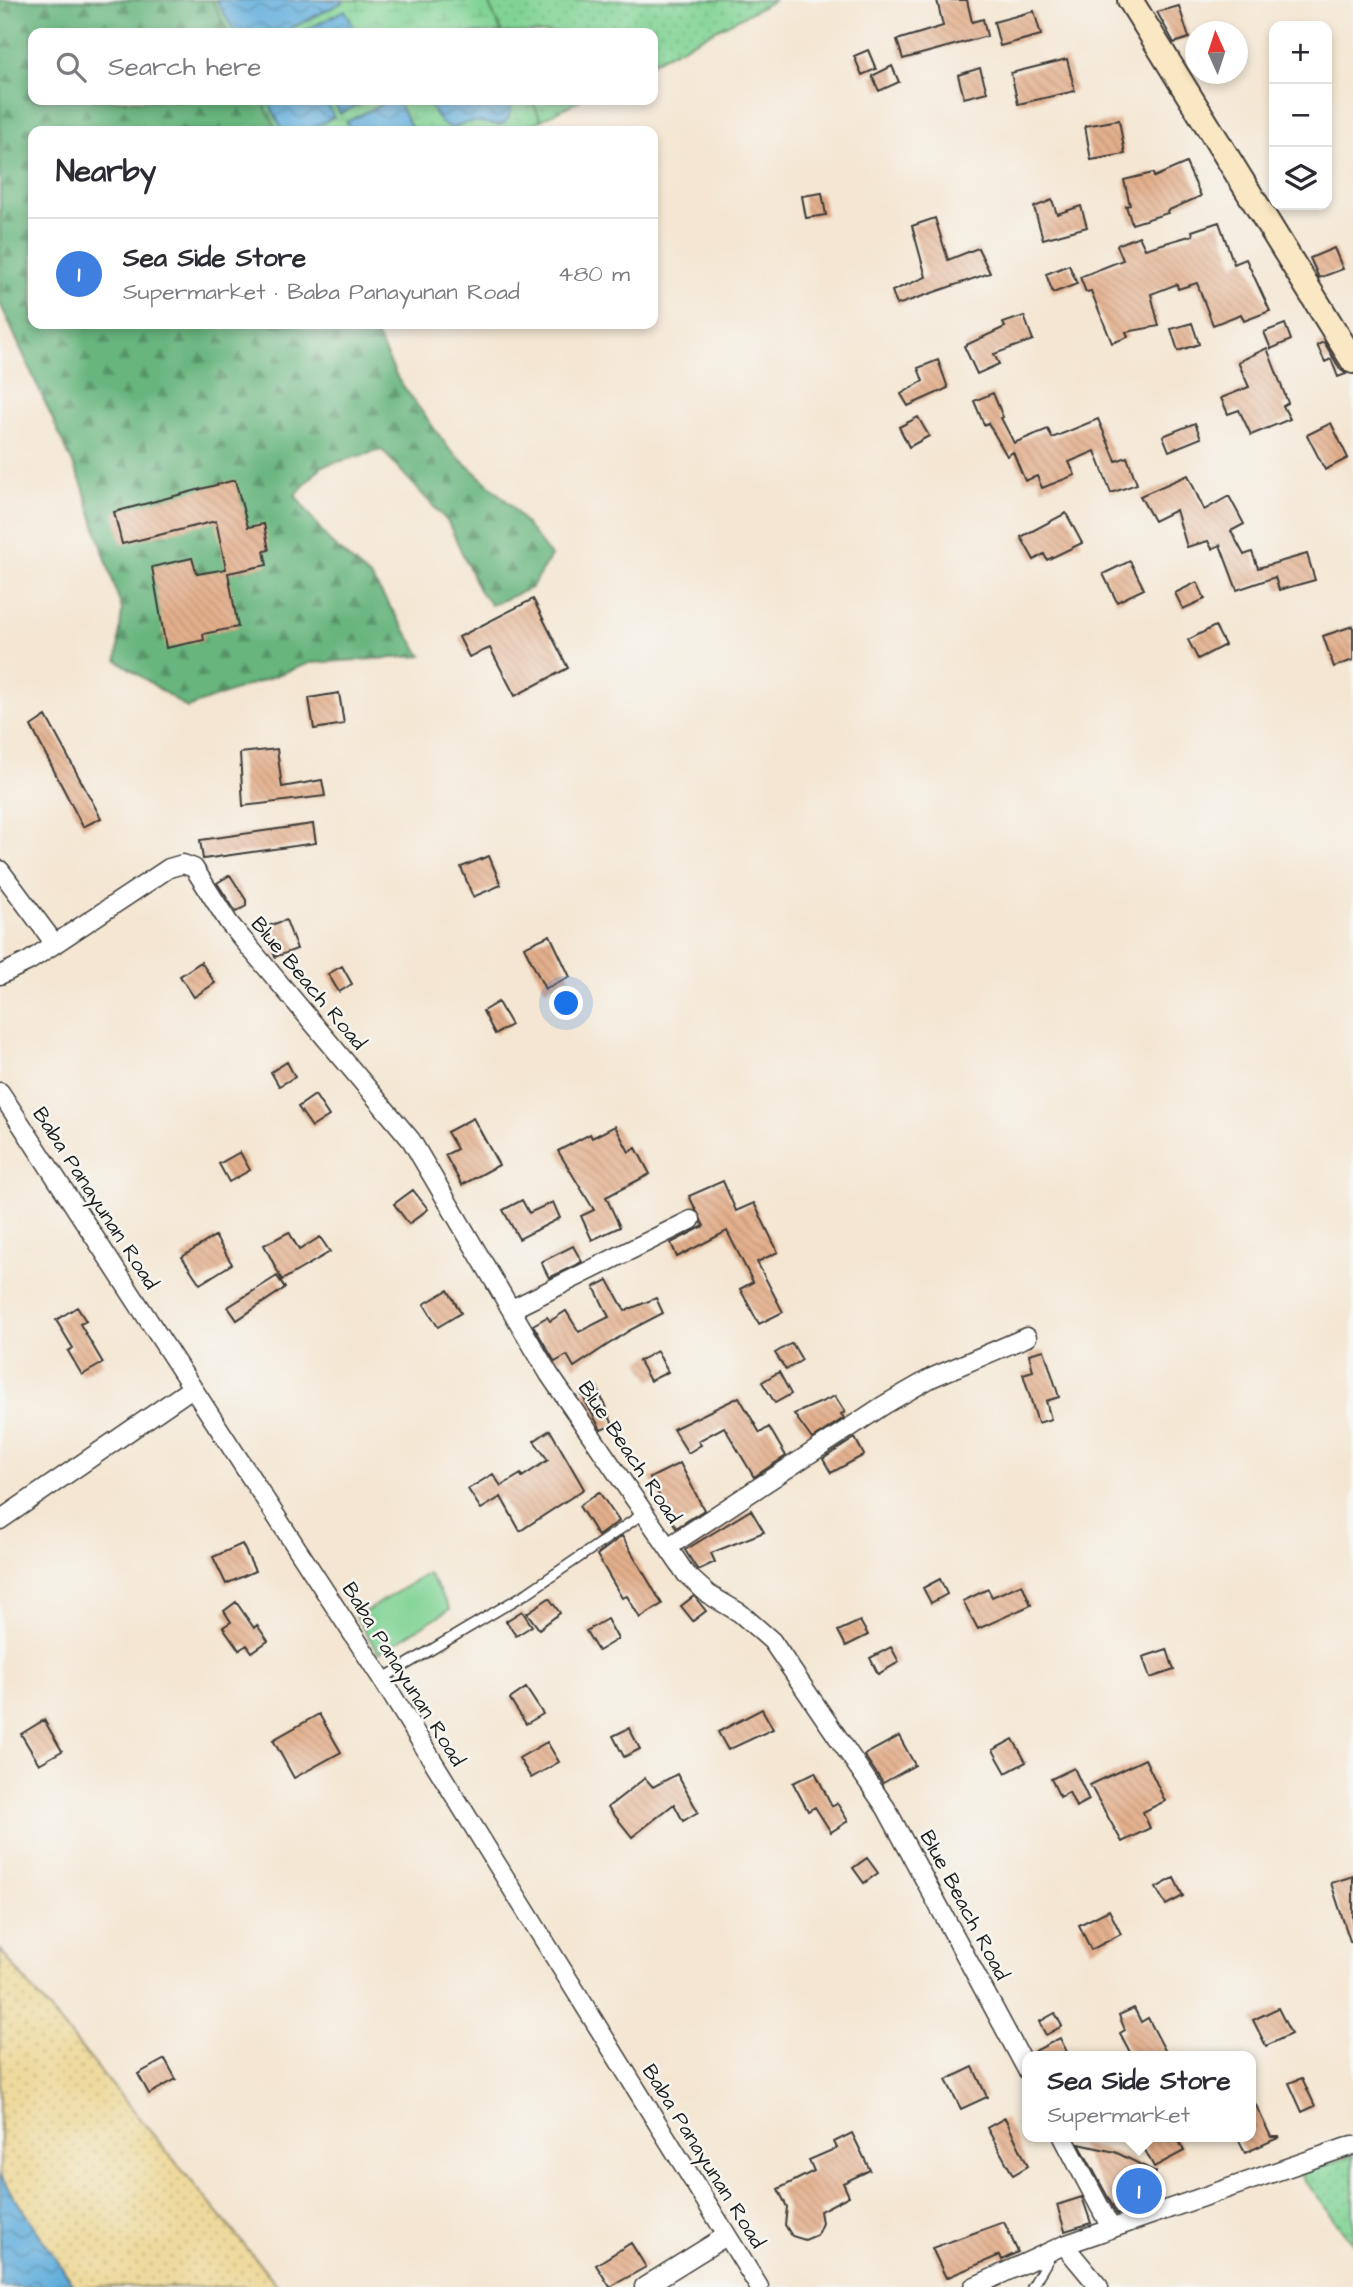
<!DOCTYPE html>
<html lang="en">
<head>
<meta charset="utf-8">
<style>
	body { margin:0; font-family:"Architects Daughter",sans-serif; background:#f2f2f3; color:#2b2b33 }
	.controls { position:absolute; right:21px; top:21px; display:grid; overflow:hidden; border-radius:14px; box-shadow:0 4px 10px #0003 }
	.controls button { width:63px; height:63px; display:grid; place-items:center; padding:0; border:0; border-bottom:2px solid #e1e1e2; background:#fff; color:#2b2b33; font:35px sans-serif }
	.compass { position:absolute; left:1185px; top:21px; width:63px; height:63px; border-radius:50%; background:#fff; box-shadow:0 4px 10px #0003; rotate:357deg }
	.you { position:absolute; left:567px; top:1004px; width:24px; height:24px; margin:-18px; border:5px solid #fff; border-radius:50%; background:#1a73e8; box-shadow:0 0 0 10px #1a73e833 }
	.badge { display:grid; place-items:center; width:46px; height:46px; border-radius:50%; background:#db2777; color:#fff; font-size:23px; font-weight:700 }
	.pin { position:absolute; translate:-50% -50%; border:4px solid #fff; box-shadow:0 2px 7px #0006 }
	.popup { position:absolute; left:1022px; top:2051px; width:234px; height:91px; box-sizing:border-box; display:grid; place-content:center; border-radius:14px; background:#fff; filter:drop-shadow(0 2px 5px #0005); font-size:23px; white-space:nowrap; color:#7c7c81 }
	.popup b { font-size:26px; color:#2b2b33 }
	.popup::after { content:''; position:absolute; left:50%; top:100%; margin-left:-14px; border:14px solid transparent; border-top-color:#fff }
	.list { margin:0; padding:0; list-style:none }
	h2 { display:flex; justify-content:space-between; align-items:center; height:91px; margin:0; padding:0 28px; font-size:30px }
	h2 small { font-size:23px; font-weight:400; color:#7c7c81 }
	.list li { display:grid; grid-template-columns:46px 1fr auto; gap:21px; align-items:center; box-sizing:border-box; height:112px; padding:0 28px; border-top:2px solid #e1e1e2 }
	.list b { display:block; font-size:26px; white-space:nowrap }
	.list p { margin:0; font-size:23px; white-space:nowrap; color:#7c7c81 }
	.list em { font-size:23px; font-style:normal; color:#7c7c81 }
	.icon { flex:none; width:38px; height:38px; fill:none; stroke:currentColor; stroke-width:2; stroke-linecap:round; stroke-linejoin:round }
	.map { position:relative; flex:none; width:1353px; height:2287px; overflow:hidden }
	.search { position:absolute; background:#fff; box-shadow:0 4px 10px #0003; left:28px; top:28px; width:630px; height:77px; display:flex; align-items:center; gap:18px; box-sizing:border-box; padding:0 24px; border-radius:14px; color:#7c7c81; font-size:26px }
	.panel { position:absolute; background:#fff; box-shadow:0 4px 10px #0003; left:28px; top:126px; width:630px; height:203px; border-radius:14px }
	.map>svg:first-child { display:block }
	.grass { fill:url(#grass-dots); stroke:#4e7858; stroke-width:2 }
	.forest { fill:url(#forest-firs); stroke:#42684d; stroke-width:2 }
	.wetland { fill:url(#wetland-marsh); stroke:#4e7858; stroke-width:2 }
	.sand { fill:url(#sand-dots); stroke:#857b5d; stroke-width:2 }
	.garden { fill:#81d394; stroke:#4e7858; stroke-width:2 }
	.water { fill:url(#water-waves); stroke:#40667c; stroke-width:2 }
	.building { fill:url(#building-back-hatch) }
	.lines { fill:none; stroke-linecap:round; stroke-linejoin:round }
	.lane-casing { stroke:#3c3a37; stroke-width:12 }
	.street-casing { stroke:#3c3a37; stroke-width:21 }
	.secondary-casing { stroke:#3c3a37; stroke-width:28 }
	.lane { stroke:#fff; stroke-width:9 }
	.street { stroke:#fff; stroke-width:18 }
	.secondary { stroke:#fae7c3; stroke-width:24 }
	.labels { text-anchor:middle; stroke-width:5; stroke-linejoin:round; paint-order:stroke }
	.street-label { font-size:21px; fill:#1c1c1c; stroke:#f6f6f2 }
</style>
</head>
<body>
<div class="map">
<svg width="1353" height="2287" viewBox="0 0 1353 2287">
	<defs>
		<pattern id="grass-dots" width="8" height="8" patternUnits="userSpaceOnUse" patternTransform="scale(1.75)"><rect width="8" height="8" fill="#81d394"/><path d="M2 2h.1M6 6h.1" fill="none" stroke="#6fb57f" stroke-width="1.8" stroke-linecap="round"/></pattern>
		<pattern id="forest-firs" width="22" height="20" patternUnits="userSpaceOnUse" patternTransform="scale(1.75)"><rect width="22" height="20" fill="#68b57e"/><path d="M5 1l3.5 6h-7zM16 11l3.5 6h-7z" fill="#559266"/></pattern>
		<pattern id="wetland-marsh" width="20" height="14" patternUnits="userSpaceOnUse" patternTransform="scale(1.75)"><rect width="20" height="14" fill="#81d394"/><path d="M1 5h8M5 5V1M11 12h8M15 12V8" fill="none" stroke="#6fb57f"/></pattern>
		<pattern id="sand-dots" width="8" height="8" patternUnits="userSpaceOnUse" patternTransform="scale(1.75)"><rect width="8" height="8" fill="#eeda9e"/><path d="M2 2h.1M6 6h.1" fill="none" stroke="#ccba88" stroke-width="1.8" stroke-linecap="round"/></pattern>
		<pattern id="water-waves" width="16" height="10" patternUnits="userSpaceOnUse" patternTransform="scale(1.75)"><rect width="16" height="10" fill="#63afdc"/><path d="M0 5q4-4 8 0t8 0" fill="none" stroke="#518eb2"/></pattern>
		<pattern id="building-back-hatch" width="6" height="6" patternUnits="userSpaceOnUse" patternTransform="scale(1.75)"><rect width="6" height="6" fill="#e3af8c"/><path d="M-1 5l2 2M0 0l6 6M5-1l2 2" fill="none" stroke="#c29678"/></pattern>
	</defs>
	<rect width="100%" height="100%" fill="#f6f6f2"/>
	<filter id="ink" filterUnits="userSpaceOnUse"><feTurbulence type="fractalNoise" baseFrequency=".0143" numOctaves="2"/><feDisplacementMap in="SourceGraphic" scale="14" xChannelSelector="R" yChannelSelector="G"/><feConvolveMatrix kernelMatrix="1 2 1 2 8 2 1 2 1" color-interpolation-filters="sRGB"/></filter>
	<filter id="wash" filterUnits="userSpaceOnUse"><feTurbulence type="fractalNoise" baseFrequency=".00686" numOctaves="4" result="noise"/><feDisplacementMap in="SourceGraphic" scale="28" xChannelSelector="R" yChannelSelector="G"/><feGaussianBlur stdDeviation="1.57" result="paint"/><feColorMatrix in="noise" values="0 0 0 0 0 0 0 0 0 0 0 0 0 0 0 0 0 1.4 0 .05"/><feComposite in="paint" operator="in"/></filter>
	<g filter="url(#wash)">
		<rect width="100%" height="100%" fill="#f4e6d2"/>
		<!-- grass -->
		<path class="grass" d="M 487,0 L 775,0 L 653,62 L 653,33 L 502,33 Z
			M 532,100 L 580,100 L 541,120 Z
			M 1353,2155 L 1353,2244 L 1300,2174 Z"/>
		<!-- forest -->
		<path class="forest" d="M 0,0 L 212,0 L 229,33 L 33,33 L 33,100 L 262,100 L 278,131 L 33,131 L 33,324 L 371,324 L 398,379 L 450,450 L 509,503 L 551,556 L 531,588 L 491,605 L 479,590 L 448,522 L 382,450 L 322,466 L 295,495 L 330,542 L 372,579 L 422,656 L 310,663 L 187,708 L 117,660 L 122,610 L 82,484 L 0,303 Z"/>
		<!-- wetland -->
		<path class="wetland" d="M 212,0 L 487,0 L 502,33 L 229,33 Z
			M 262,100 L 532,100 L 541,120 L 520,131 L 278,131 Z"/>
		<!-- sand -->
		<path class="sand" d="M 0,1950 L 279,2287 L 75,2287 L 0,2176 Z"/>
		<!-- garden -->
		<path class="garden" d="M 428,1573 L 450,1609 L 379,1653 L 356,1617 Z"/>
		<!-- water -->
		<path class="water" d="M 216,0 L 342,0 L 343,2 L 282,33 L 235,33 Z
			M 345,10 L 357,33 L 300,33 Z
			M 267,100 L 325,100 L 334,117 L 306,131 L 283,131 Z
			M 333,100 L 368,100 L 340,114 Z
			M 390,100 L 397,100 L 413,131 L 351,131 L 346,122 Z
			M 426,100 L 511,100 C 511,137 493,121 473,122 C 466,122 458,126 451,128 L 441,123 Z
			M 0,2176 L 75,2287 L 0,2287 Z"/>
		<g id="blocks">
			<!-- building -->
			<path class="building" d="M 937,0 L 967,0 L 972,22 L 983,19 L 987,36 L 903,59 L 897,40 L 943,26 Z
				M 1179,6 L 1189,38 L 1174,43 L 1157,12 Z
				M 1034,11 L 1041,35 L 1000,46 L 994,22 Z
				M 868,50 L 876,69 L 862,75 L 854,56 Z
				M 1067,59 L 1075,91 L 1018,104 L 1011,73 Z
				M 892,66 L 899,82 L 879,91 L 872,76 Z
				M 980,68 L 987,92 L 964,98 L 958,75 Z
				M 1119,120 L 1125,154 L 1091,160 L 1085,126 Z
				M 1186,163 L 1201,196 L 1167,211 L 1168,213 L 1132,224 L 1126,206 L 1130,205 L 1124,180 L 1153,173 L 1154,177 Z
				M 822,193 L 826,215 L 806,218 L 802,196 Z
				M 1052,200 L 1057,214 L 1081,206 L 1087,227 L 1043,239 L 1034,207 Z
				M 935,218 L 948,260 L 978,248 L 990,273 L 897,305 L 892,291 L 926,277 L 912,226 Z
				M 1219,222 L 1234,264 L 1246,259 L 1270,311 L 1244,321 L 1241,314 L 1213,325 L 1197,283 L 1178,289 L 1177,284 L 1151,294 L 1159,326 L 1126,332 L 1128,337 L 1112,343 L 1091,291 L 1086,292 L 1080,277 L 1123,260 L 1117,245 L 1139,236 L 1145,249 L 1193,235 L 1192,231 Z
				M 1334,248 L 1343,269 L 1319,278 L 1310,258 Z
				M 1069,265 L 1077,284 L 1053,293 L 1046,274 Z
				M 1024,316 L 1033,340 L 994,354 L 999,364 L 977,374 L 964,346 L 1005,327 L 1003,323 Z
				M 1192,323 L 1199,344 L 1178,351 L 1171,329 Z
				M 1285,324 L 1291,340 L 1271,349 L 1264,332 Z
				M 1324,342 L 1340,369 L 1346,374 L 1338,377 L 1331,359 L 1325,362 L 1317,345 Z
				M 1267,348 L 1288,403 L 1283,406 L 1290,419 L 1251,435 L 1239,410 L 1228,414 L 1221,398 L 1249,387 L 1238,362 Z
				M 938,360 L 948,388 L 908,406 L 901,394 L 923,381 L 918,368 Z
				M 993,393 L 1003,417 L 1001,418 L 1014,443 L 1048,429 L 1052,438 L 1098,419 L 1116,461 L 1127,457 L 1137,484 L 1111,493 L 1095,451 L 1069,462 L 1075,475 L 1042,488 L 1037,476 L 1025,481 L 1013,452 L 1007,456 L 988,423 L 984,425 L 974,401 Z
				M 918,417 L 929,436 L 909,447 L 899,427 Z
				M 1195,423 L 1201,438 L 1169,451 L 1163,436 Z
				M 1331,423 L 1348,458 L 1325,470 L 1307,435 Z
				M 1188,475 L 1204,510 L 1229,496 L 1244,524 L 1231,531 L 1244,555 L 1252,552 L 1258,568 L 1307,554 L 1315,580 L 1279,590 L 1275,577 L 1237,590 L 1220,545 L 1212,549 L 1208,541 L 1187,547 L 1176,510 L 1154,521 L 1140,496 Z
				M 235,480 L 248,527 L 264,524 L 269,550 L 264,551 L 267,565 L 228,573 L 238,627 L 203,634 L 204,640 L 166,648 L 152,567 L 192,558 L 197,574 L 226,569 L 216,521 L 122,544 L 114,512 Z
				M 1066,513 L 1082,543 L 1047,560 L 1044,554 L 1034,560 L 1021,537 Z
				M 1130,561 L 1144,589 L 1117,602 L 1103,574 Z
				M 1197,582 L 1205,599 L 1183,609 L 1175,593 Z
				M 533,599 L 568,668 L 515,696 L 490,648 L 469,657 L 459,637 Z
				M 1215,626 L 1225,645 L 1198,659 L 1188,640 Z
				M 1353,626 L 1353,660 L 1334,667 L 1323,636 Z
				M 339,693 L 344,724 L 314,729 L 309,698 Z
				M 46,716 L 101,818 L 83,827 L 31,726 Z
				M 277,749 L 282,787 L 322,780 L 325,796 L 243,806 L 240,753 Z
				M 313,824 L 316,843 L 203,859 L 200,840 Z
				M 489,856 L 501,885 L 473,897 L 461,867 Z
				M 230,875 L 246,900 L 246,906 L 236,912 L 217,883 Z
				M 286,920 L 297,949 L 275,957 L 265,927 Z
				M 550,935 L 570,977 L 545,989 L 524,947 Z
				M 201,962 L 215,983 L 194,997 L 180,976 Z
				M 342,966 L 352,984 L 339,992 L 328,974 Z
				M 498,1002 L 511,1025 L 495,1034 L 483,1011 Z
				M 287,1062 L 295,1077 L 279,1086 L 271,1072 Z
				M 315,1095 L 329,1116 L 312,1127 L 298,1107 Z
				M 473,1118 L 499,1165 L 462,1185 L 445,1155 L 457,1149 L 447,1132 Z
				M 615,1126 L 629,1152 L 636,1148 L 650,1174 L 606,1197 L 620,1227 L 592,1240 L 581,1216 L 594,1210 L 558,1151 L 590,1134 L 592,1138 Z
				M 240,1152 L 250,1170 L 229,1182 L 219,1164 Z
				M 723,1181 L 736,1211 L 754,1203 L 778,1252 L 757,1262 L 783,1312 L 759,1324 L 740,1289 L 753,1282 L 727,1231 L 677,1257 L 671,1243 L 704,1226 L 689,1196 Z
				M 413,1190 L 428,1209 L 409,1224 L 394,1204 Z
				M 522,1200 L 529,1213 L 553,1202 L 560,1218 L 519,1239 L 503,1210 Z
				M 289,1232 L 299,1250 L 320,1237 L 330,1252 L 282,1280 L 264,1245 Z
				M 215,1236 L 232,1264 L 200,1284 L 182,1257 Z
				M 573,1246 L 582,1262 L 549,1278 L 541,1262 Z
				M 277,1276 L 285,1288 L 237,1320 L 228,1307 Z
				M 608,1280 L 625,1311 L 656,1298 L 663,1313 L 630,1330 L 574,1367 L 567,1355 L 555,1362 L 533,1325 L 547,1317 L 550,1321 L 566,1311 L 579,1332 L 609,1317 L 594,1287 Z
				M 448,1290 L 461,1313 L 438,1327 L 424,1304 Z
				M 77,1307 L 86,1321 L 80,1324 L 103,1363 L 82,1375 L 68,1351 L 73,1348 L 56,1320 Z
				M 792,1343 L 802,1360 L 786,1370 L 775,1353 Z
				M 1044,1350 L 1059,1397 L 1046,1401 L 1051,1419 L 1038,1423 L 1023,1374 L 1033,1371 L 1029,1354 Z
				M 657,1351 L 668,1372 L 650,1381 L 639,1361 Z
				M 779,1372 L 791,1394 L 775,1403 L 762,1382 Z
				M 597,1387 L 613,1425 L 601,1430 L 581,1393 Z
				M 835,1396 L 845,1412 L 841,1414 L 844,1418 L 812,1439 L 794,1414 Z
				M 739,1397 L 760,1433 L 769,1427 L 786,1456 L 754,1477 L 724,1427 L 698,1441 L 701,1445 L 688,1453 L 673,1429 Z
				M 550,1430 L 584,1489 L 520,1531 L 501,1497 L 481,1509 L 468,1489 L 493,1474 L 501,1486 L 521,1474 L 522,1477 L 548,1460 L 534,1441 Z
				M 855,1438 L 864,1455 L 831,1473 L 823,1459 Z
				M 680,1463 L 704,1510 L 676,1528 L 650,1478 Z
				M 599,1492 L 619,1521 L 598,1536 L 579,1506 Z
				M 751,1510 L 764,1532 L 711,1553 L 715,1562 L 698,1570 L 695,1566 L 685,1550 Z
				M 622,1536 L 662,1604 L 640,1618 L 627,1596 L 622,1598 L 597,1555 Z
				M 242,1544 L 255,1571 L 226,1584 L 213,1557 Z
				M 940,1579 L 947,1594 L 931,1603 L 923,1588 Z
				M 1022,1584 L 1031,1605 L 978,1629 L 963,1601 L 988,1589 L 992,1597 Z
				M 694,1596 L 706,1611 L 693,1621 L 681,1606 Z
				M 549,1598 L 560,1613 L 539,1629 L 527,1613 Z
				M 236,1602 L 254,1628 L 257,1625 L 268,1641 L 252,1652 L 247,1645 L 239,1650 L 223,1627 L 231,1622 L 224,1611 Z
				M 522,1611 L 532,1626 L 516,1636 L 506,1621 Z
				M 607,1619 L 618,1639 L 598,1651 L 586,1631 Z
				M 860,1621 L 868,1635 L 846,1646 L 838,1631 Z
				M 891,1647 L 899,1662 L 878,1674 L 870,1658 Z
				M 1167,1649 L 1174,1670 L 1150,1678 L 1143,1657 Z
				M 526,1688 L 543,1714 L 526,1724 L 510,1699 Z
				M 762,1709 L 773,1729 L 728,1750 L 718,1732 Z
				M 319,1714 L 341,1752 L 294,1778 L 273,1740 Z
				M 44,1720 L 62,1751 L 39,1764 L 21,1734 Z
				M 629,1728 L 640,1749 L 624,1757 L 613,1736 Z
				M 899,1736 L 915,1765 L 883,1783 L 864,1755 Z
				M 1013,1739 L 1026,1762 L 1006,1773 L 993,1750 Z
				M 547,1742 L 559,1762 L 531,1778 L 519,1758 Z
				M 1145,1759 L 1165,1801 L 1143,1812 L 1150,1828 L 1122,1842 L 1090,1785 Z
				M 1074,1768 L 1089,1800 L 1076,1807 L 1069,1792 L 1060,1797 L 1051,1779 Z
				M 815,1772 L 832,1806 L 837,1803 L 848,1821 L 831,1832 L 815,1807 L 808,1811 L 793,1783 Z
				M 677,1774 L 698,1812 L 683,1821 L 674,1804 L 632,1837 L 608,1807 L 645,1778 L 653,1787 Z
				M 867,1858 L 878,1873 L 864,1883 L 853,1868 Z
				M 1353,1876 L 1353,1941 L 1350,1941 L 1331,1883 Z
				M 1174,1878 L 1183,1896 L 1166,1905 L 1156,1888 Z
				M 1109,1910 L 1121,1934 L 1091,1950 L 1079,1925 Z
				M 1134,2008 L 1141,2022 L 1148,2018 L 1168,2056 L 1132,2056 L 1120,2033 L 1125,2030 L 1119,2015 Z
				M 1278,2008 L 1291,2034 L 1266,2046 L 1253,2020 Z
				M 1055,2013 L 1062,2026 L 1046,2035 L 1039,2022 Z
				M 1060,2038 L 1069,2056 L 1033,2056 L 1031,2053 Z
				M 165,2059 L 176,2079 L 149,2094 L 138,2074 Z
				M 973,2067 L 987,2097 L 961,2109 L 946,2080 Z
				M 1302,2078 L 1315,2106 L 1302,2112 L 1289,2083 Z
				M 1251,2095 L 1271,2137 L 1280,2137 L 1245,2153 L 1237,2137 L 1251,2137 Z
				M 1005,2118 L 1028,2166 L 1013,2175 L 987,2128 Z
				M 852,2133 L 870,2170 L 843,2183 L 849,2196 L 820,2211 L 822,2223 L 817,2235 L 805,2240 L 792,2236 L 785,2225 L 787,2207 L 778,2189 L 814,2171 L 809,2160 L 837,2148 L 834,2142 Z
				M 1138,2137 L 1177,2137 L 1184,2151 L 1154,2167 Z
				M 1079,2144 L 1115,2152 L 1156,2172 L 1145,2205 L 1131,2200 L 1129,2210 L 1117,2214 Z
				M 1082,2197 L 1091,2223 L 1065,2231 L 1057,2205 Z
				M 1004,2222 L 1018,2252 L 1002,2260 L 1000,2255 L 946,2278 L 932,2248 Z
				M 631,2243 L 646,2267 L 610,2287 L 596,2265 Z"/>
		</g>
	</g>
	<g filter="url(#ink)">
		<use href="#blocks" fill-opacity="0" stroke="#3c3a37" stroke-width="2"/>
		<g class="lines">
			<!-- lane casing -->
			<g class="lane-casing">
				<path id="lane" d="M 382,1679 L 527,1593 L 644,1513
					M 1032,2287 L 1052,2253"/>
			</g>
			<!-- street casing -->
			<g class="street-casing">
				<path id="street" d="M 0,870 L 55,944
					M 0,975 L 29,961 L 169,868 L 183,864 L 194,868 L 229,923 L 411,1140 L 549,1374 L 686,1574 L 708,1594 L 740,1613 L 772,1641 L 886,1808 L 1027,2070
					M 0,1092 L 382,1679 L 759,2287
					M 512,1309 L 691,1220
					M 0,1520 L 192,1388
					M 668,1547 L 884,1405 L 931,1378 L 1027,1337
					M 1063,2137 L 1111,2228
					M 1064,2245 L 1099,2287
					M 644,2287 L 726,2236
					M 973,2287 L 1064,2245 L 1353,2145"/>
			</g>
			<!-- secondary casing -->
			<g class="secondary-casing">
				<path id="secondary" d="M 1130,0 L 1353,361"/>
			</g>
			<!-- lane -->
			<use href="#lane" class="lane"/>
			<!-- street -->
			<use href="#street" class="street"/>
			<!-- secondary -->
			<use href="#secondary" class="secondary"/>
		</g>
	</g>
	<g class="labels">
		<!-- street labels -->
		<g class="street-label">
			<text transform="translate(309 983) rotate(50)" y="7">Blue Beach Road</text>
			<text transform="translate(96 1198) rotate(57)" y="7">Baba Panayunan Road</text>
			<text transform="translate(630 1452) rotate(56)" y="7">Blue Beach Road</text>
			<text transform="translate(404 1674) rotate(58)" y="7">Baba Panayunan Road</text>
			<text transform="translate(965 1905) rotate(62)" y="7">Blue Beach Road</text>
			<text transform="translate(704 2156) rotate(58)" y="7">Baba Panayunan Road</text>
		</g>
	</g>
</svg>
<div class="controls">
<button>+</button>
<button>−</button>
<button><svg class="icon" aria-label="layers" viewBox="0 0 24 24"><path d="M12 4l9 5-9 5-9-5zM3 14l9 5 9-5"/></svg></button>
</div>
<svg class="compass" viewBox="-18 -18 36 36"><path d="M0-13l5 13h-10z" fill="#e53935"/><path d="M0 13l5-13h-10z" fill="#7c7c81"/></svg>
<div class="you"></div>
<div class="pin badge" style="left:1139px;top:2191px;background:#3f7fe0">1</div>
<div class="popup"><b>Sea Side Store</b>Supermarket</div>
<div class="search"><svg class="icon" aria-label="search" viewBox="0 0 24 24"><circle cx="10" cy="10" r="6"/><path d="M15 15l6 6"/></svg>Search here</div>
<section class="panel">
<h2>Nearby<small></small></h2>
<ul class="list">
<li><span class="badge" style="background:#3f7fe0">1</span><div><b>Sea Side Store</b><p>Supermarket · Baba Panayunan Road</p></div><em>480 m</em></li>
</ul>
</section>
</div>
</body>
</html>
